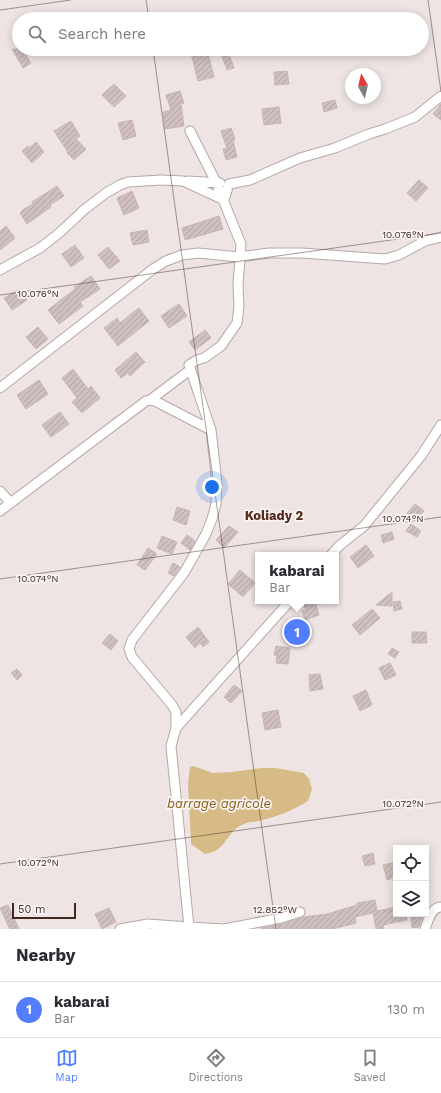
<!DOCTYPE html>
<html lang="en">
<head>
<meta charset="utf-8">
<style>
	body { margin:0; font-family:"Work Sans",sans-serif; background:#f2f2f3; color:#2b2b33 }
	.controls { position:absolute; right:12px; bottom:12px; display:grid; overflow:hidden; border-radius:0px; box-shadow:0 2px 10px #0003 }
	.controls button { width:36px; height:36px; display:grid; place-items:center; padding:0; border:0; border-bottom:1px solid #e1e1e2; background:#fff; color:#2b2b33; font:20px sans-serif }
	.compass { position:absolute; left:345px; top:68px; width:36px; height:36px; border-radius:50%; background:#fff; box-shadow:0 2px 10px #0003; rotate:352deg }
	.scale { position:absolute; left:12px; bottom:10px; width:64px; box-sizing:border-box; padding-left:4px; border:2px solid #412821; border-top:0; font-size:11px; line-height:14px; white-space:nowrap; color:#412821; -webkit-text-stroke:3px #faf4f4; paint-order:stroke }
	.you { position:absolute; left:212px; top:487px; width:14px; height:14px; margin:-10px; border:3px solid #fff; border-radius:50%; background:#1a73e8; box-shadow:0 0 0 6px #1a73e833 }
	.badge { display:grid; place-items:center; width:26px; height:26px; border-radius:50%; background:#527efd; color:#fff; font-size:13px; font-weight:700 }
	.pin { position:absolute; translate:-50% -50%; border:2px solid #fff; box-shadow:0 1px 4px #0006 }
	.popup { position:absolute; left:255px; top:552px; width:84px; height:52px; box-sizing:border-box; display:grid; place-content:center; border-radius:0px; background:#fff; filter:drop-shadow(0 1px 3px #0005); font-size:13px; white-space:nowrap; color:#7c7c81 }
	.popup b { font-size:15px; color:#2b2b33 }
	.popup::after { content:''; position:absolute; left:50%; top:100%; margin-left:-8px; border:8px solid transparent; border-top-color:#fff }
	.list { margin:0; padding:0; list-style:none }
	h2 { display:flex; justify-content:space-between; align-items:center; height:52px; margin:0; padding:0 16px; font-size:17px }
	h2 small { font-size:13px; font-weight:400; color:#7c7c81 }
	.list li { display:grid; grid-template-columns:26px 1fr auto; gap:12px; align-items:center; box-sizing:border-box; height:56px; padding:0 16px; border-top:1px solid #e1e1e2 }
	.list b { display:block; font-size:15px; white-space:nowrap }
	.list p { margin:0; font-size:13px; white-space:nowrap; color:#7c7c81 }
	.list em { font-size:13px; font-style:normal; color:#7c7c81 }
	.icon { flex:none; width:22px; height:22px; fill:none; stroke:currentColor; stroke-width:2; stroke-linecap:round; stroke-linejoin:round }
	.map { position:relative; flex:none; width:441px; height:929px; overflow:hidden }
	.search { position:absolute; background:#fff; box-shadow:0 2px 10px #0003; left:12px; right:12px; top:12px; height:44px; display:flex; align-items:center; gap:10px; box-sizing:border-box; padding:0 14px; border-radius:22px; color:#7c7c81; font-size:15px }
	.sheet { height:108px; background:#fff }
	nav { display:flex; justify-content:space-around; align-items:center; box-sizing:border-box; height:56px; border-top:1px solid #e1e1e2; background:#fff; font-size:11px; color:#7c7c81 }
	nav a { display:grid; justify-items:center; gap:2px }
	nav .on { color:#527efd }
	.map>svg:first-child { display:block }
	.water { fill:#d7bb87 }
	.building { fill:url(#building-hatch); stroke:#c8b6b5 }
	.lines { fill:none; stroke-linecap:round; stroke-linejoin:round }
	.minor-casing { stroke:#b7a8a5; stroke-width:11 }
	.minor { stroke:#fff; stroke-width:9 }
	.ticks { fill:none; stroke:#412821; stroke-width:1; stroke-opacity:0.45 }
	.labels { text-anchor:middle; stroke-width:3.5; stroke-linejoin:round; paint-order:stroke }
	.neighbourhood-label { font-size:13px; font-weight:bold; fill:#552a1b; stroke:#faf4f4 }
	.water-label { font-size:13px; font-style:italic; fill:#825e16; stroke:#faf4f4 }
	.ticks-label { font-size:10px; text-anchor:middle; fill:#412821; stroke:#faf4f4; stroke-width:3.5; stroke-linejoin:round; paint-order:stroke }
</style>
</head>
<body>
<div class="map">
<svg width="441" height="929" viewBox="0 0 441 929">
	<defs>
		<pattern id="building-hatch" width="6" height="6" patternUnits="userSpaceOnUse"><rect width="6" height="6" fill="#cfbfbf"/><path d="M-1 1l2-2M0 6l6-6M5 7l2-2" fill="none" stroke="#b3a4a4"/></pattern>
	</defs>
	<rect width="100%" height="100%" fill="#eee4e3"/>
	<!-- water -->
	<path class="water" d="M 193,766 L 213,773 L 232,772 L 262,768 L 276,768 L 304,773 L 309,779 L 312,789 L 308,801 C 294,810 276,817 259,821 C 254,822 248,822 244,824 C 230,829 228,842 217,850 C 214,852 209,853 205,854 L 191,844 L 188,783 L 190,767 Z"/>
	<!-- building -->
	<path class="building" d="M 12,49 L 22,49 L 31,63 L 23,68 Z
		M 190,49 L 207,49 L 214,77 L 198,81 Z
		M 229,54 L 234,68 L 227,70 L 222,56 Z
		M 287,71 L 289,84 L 275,85 L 274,72 Z
		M 114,84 L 126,96 L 114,107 L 102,95 Z
		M 180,91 L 184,103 L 181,104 L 184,126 L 165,129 L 163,112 L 171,110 L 166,95 Z
		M 335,100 L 337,108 L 324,112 L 322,103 Z
		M 441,104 L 441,120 L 433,114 Z
		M 279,107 L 281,123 L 264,125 L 262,109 Z
		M 132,120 L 136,136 L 123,140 L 118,123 Z
		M 71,121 L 80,136 L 76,139 L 86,149 L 74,160 L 67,153 L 68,152 L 54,131 Z
		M 231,128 L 235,139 L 233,140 L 237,157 L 226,160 L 223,149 L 227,148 L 221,131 Z
		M 36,142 L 44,152 L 32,163 L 22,151 L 28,146 L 29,148 Z
		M 419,180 L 428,188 L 416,201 L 407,193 Z
		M 57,186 L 64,196 L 50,205 L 51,207 L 27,224 L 20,213 L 24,209 L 33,204 L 32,202 Z
		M 132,191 L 139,208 L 124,215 L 117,198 Z
		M 219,216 L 223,229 L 185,240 L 182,228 Z
		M 6,226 L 15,238 L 0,250 L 0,231 Z
		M 147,230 L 149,242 L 133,245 L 130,233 Z
		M 75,245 L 84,258 L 71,267 L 62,254 Z
		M 108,247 L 120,261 L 109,269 L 98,255 Z
		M 91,276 L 100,289 L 80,302 L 83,306 L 59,324 L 48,310 L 75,289 L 74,287 Z
		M 20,289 L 27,300 L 12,310 L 4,298 Z
		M 179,304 L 187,316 L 169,328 L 161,316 Z
		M 139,308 L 149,321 L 118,346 L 104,328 L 117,318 L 120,323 Z
		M 38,327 L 48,339 L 36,349 L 26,337 Z
		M 205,330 L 211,338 L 195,350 L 189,342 Z
		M 136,352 L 145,362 L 130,376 L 128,373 L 121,378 L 115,370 Z
		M 73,369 L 88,389 L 91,386 L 100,398 L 82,413 L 72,402 L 77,398 L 62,378 Z
		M 39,380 L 48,394 L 26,409 L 17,395 Z
		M 60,412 L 69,424 L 51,437 L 42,425 Z
		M 415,504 L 424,511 L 416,520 L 407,513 Z
		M 177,507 L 190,511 L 186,525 L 173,520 Z
		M 411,524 L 421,531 L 417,537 L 406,531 Z
		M 229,526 L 238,532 L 224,548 L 216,540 Z
		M 392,532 L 394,539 L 383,543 L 381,535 Z
		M 187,535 L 195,541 L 190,550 L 181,543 Z
		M 162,536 L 177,542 L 172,554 L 157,548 Z
		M 366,545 L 374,556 L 358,568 L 350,557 Z
		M 148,548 L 157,554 L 145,570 L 137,565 Z
		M 173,563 L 180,567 L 174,576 L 168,573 Z
		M 240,570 L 255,583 L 243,597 L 228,584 Z
		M 392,592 L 392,606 L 376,605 Z
		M 302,601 L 315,601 L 319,615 L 305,620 L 302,611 L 306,610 Z
		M 400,601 L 402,609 L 394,611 L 393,602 Z
		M 372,609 L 380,618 L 360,635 L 352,625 Z
		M 302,626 L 303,636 L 293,637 L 291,627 Z
		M 198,627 L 209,642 L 203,647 L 200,643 L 195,648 L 186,637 Z
		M 412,632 L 426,632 L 427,643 L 412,643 Z
		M 110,634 L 118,641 L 111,650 L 102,643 Z
		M 276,646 L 290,648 L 288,664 L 276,663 L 277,655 L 274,655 Z
		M 392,648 L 399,652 L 395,658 L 388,654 Z
		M 390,663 L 396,675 L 385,680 L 379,668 Z
		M 17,669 L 22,675 L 17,680 L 11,673 Z
		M 320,674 L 323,689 L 310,691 L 309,675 Z
		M 234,685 L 242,691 L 231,703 L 224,697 Z
		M 366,690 L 372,705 L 360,711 L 353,696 Z
		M 278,710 L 281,727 L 265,730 L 262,713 Z
		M 373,853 L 375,864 L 365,866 L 362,856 Z
		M 396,862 L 396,877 L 387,880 L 383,865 Z
		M 375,900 L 377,911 L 396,907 L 396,914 L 406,914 L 407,920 L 383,925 L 384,929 L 376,929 L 373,913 L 355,917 L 356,923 L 333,929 L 261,929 L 261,928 L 283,924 L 304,917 L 327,914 L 357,905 L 357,903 Z
		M 8,905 L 19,929 L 10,929 L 0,908 Z
		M 109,908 L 116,922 L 102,929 L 95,914 Z
		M 423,915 L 419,927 L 412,928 L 411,917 Z"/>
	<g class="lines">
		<!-- minor casing -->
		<g class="minor-casing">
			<path id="minor" d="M 188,181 L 220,183
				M 0,270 L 40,248 L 58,234 L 85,209 L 106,193 L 120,185 L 128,182 L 161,180 L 183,181 L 224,200 L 229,184 L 250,180 L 300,158 L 335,148 L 369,134 L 385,129 L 415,117 L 441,96
				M 0,388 L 153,269 L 166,261 L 182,255 L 198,253 L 239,257 L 269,253 L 302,253 L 385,259 L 399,255 L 425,241 L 441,237
				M 150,400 L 190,370
				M 0,491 L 11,503
				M 0,511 L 146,401 L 150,400 L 155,401 L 211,430
				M 331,555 L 339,546 L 364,526 L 421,456 L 441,425
				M 290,601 L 176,728 L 171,746 L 189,927 L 224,929 L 281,918 L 300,912
				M 176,728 L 176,712 L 172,705 L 132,657 L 129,649 L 132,640 L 184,573 L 206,534 L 212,519 L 216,504 L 217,483 L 211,430 L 189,365 L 197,360 L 204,358 L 221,346 L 237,323 L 239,306 L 238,285 L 241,244 L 216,182 L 190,131
				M 120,929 L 148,924 L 189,927 L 189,929
				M 425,929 C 428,921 431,907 441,907"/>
		</g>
		<!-- minor -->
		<use href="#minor" class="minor"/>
	</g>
	<!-- ticks -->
	<path class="ticks" d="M 146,0 L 149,19M 428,0 L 441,92M 0,10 L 71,0M 153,49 L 276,929M 0,295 L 441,233M 0,579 L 441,517M 0,864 L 441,802"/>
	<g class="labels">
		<!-- neighbourhood labels -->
		<g class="neighbourhood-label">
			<text x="274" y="520">Koliady 2</text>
		</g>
		<!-- water labels -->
		<g class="water-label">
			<text x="219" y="808">barrage agricole</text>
		</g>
	</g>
	<g class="ticks-label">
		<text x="403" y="238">10.076°N</text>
		<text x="38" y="297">10.076°N</text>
		<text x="403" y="522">10.074°N</text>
		<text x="38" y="582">10.074°N</text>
		<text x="403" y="807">10.072°N</text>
		<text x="38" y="866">10.072°N</text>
		<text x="275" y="913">12.852°W</text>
	</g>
</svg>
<div class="controls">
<button><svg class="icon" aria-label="locate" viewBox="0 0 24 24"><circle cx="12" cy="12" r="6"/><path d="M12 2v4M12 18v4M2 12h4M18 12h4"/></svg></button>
<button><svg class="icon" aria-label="layers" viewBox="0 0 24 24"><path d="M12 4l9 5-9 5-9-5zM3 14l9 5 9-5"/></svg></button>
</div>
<svg class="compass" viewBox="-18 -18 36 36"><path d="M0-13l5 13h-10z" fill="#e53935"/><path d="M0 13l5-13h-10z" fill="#7c7c81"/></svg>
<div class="scale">50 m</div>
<div class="you"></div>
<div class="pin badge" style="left:297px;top:632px">1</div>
<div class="popup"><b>kabarai</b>Bar</div>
<div class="search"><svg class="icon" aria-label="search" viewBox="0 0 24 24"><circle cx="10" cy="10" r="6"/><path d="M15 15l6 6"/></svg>Search here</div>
</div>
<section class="sheet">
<h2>Nearby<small></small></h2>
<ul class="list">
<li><span class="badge">1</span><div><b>kabarai</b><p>Bar</p></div><em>130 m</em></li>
</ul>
</section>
<nav>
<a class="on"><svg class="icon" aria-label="map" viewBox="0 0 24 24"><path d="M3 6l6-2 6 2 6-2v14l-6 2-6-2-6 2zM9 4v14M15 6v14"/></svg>Map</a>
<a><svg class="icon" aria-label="directions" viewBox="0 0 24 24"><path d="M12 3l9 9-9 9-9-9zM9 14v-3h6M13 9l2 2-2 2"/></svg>Directions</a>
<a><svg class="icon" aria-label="saved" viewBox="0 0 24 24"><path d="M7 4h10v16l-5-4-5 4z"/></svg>Saved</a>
</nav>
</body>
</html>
